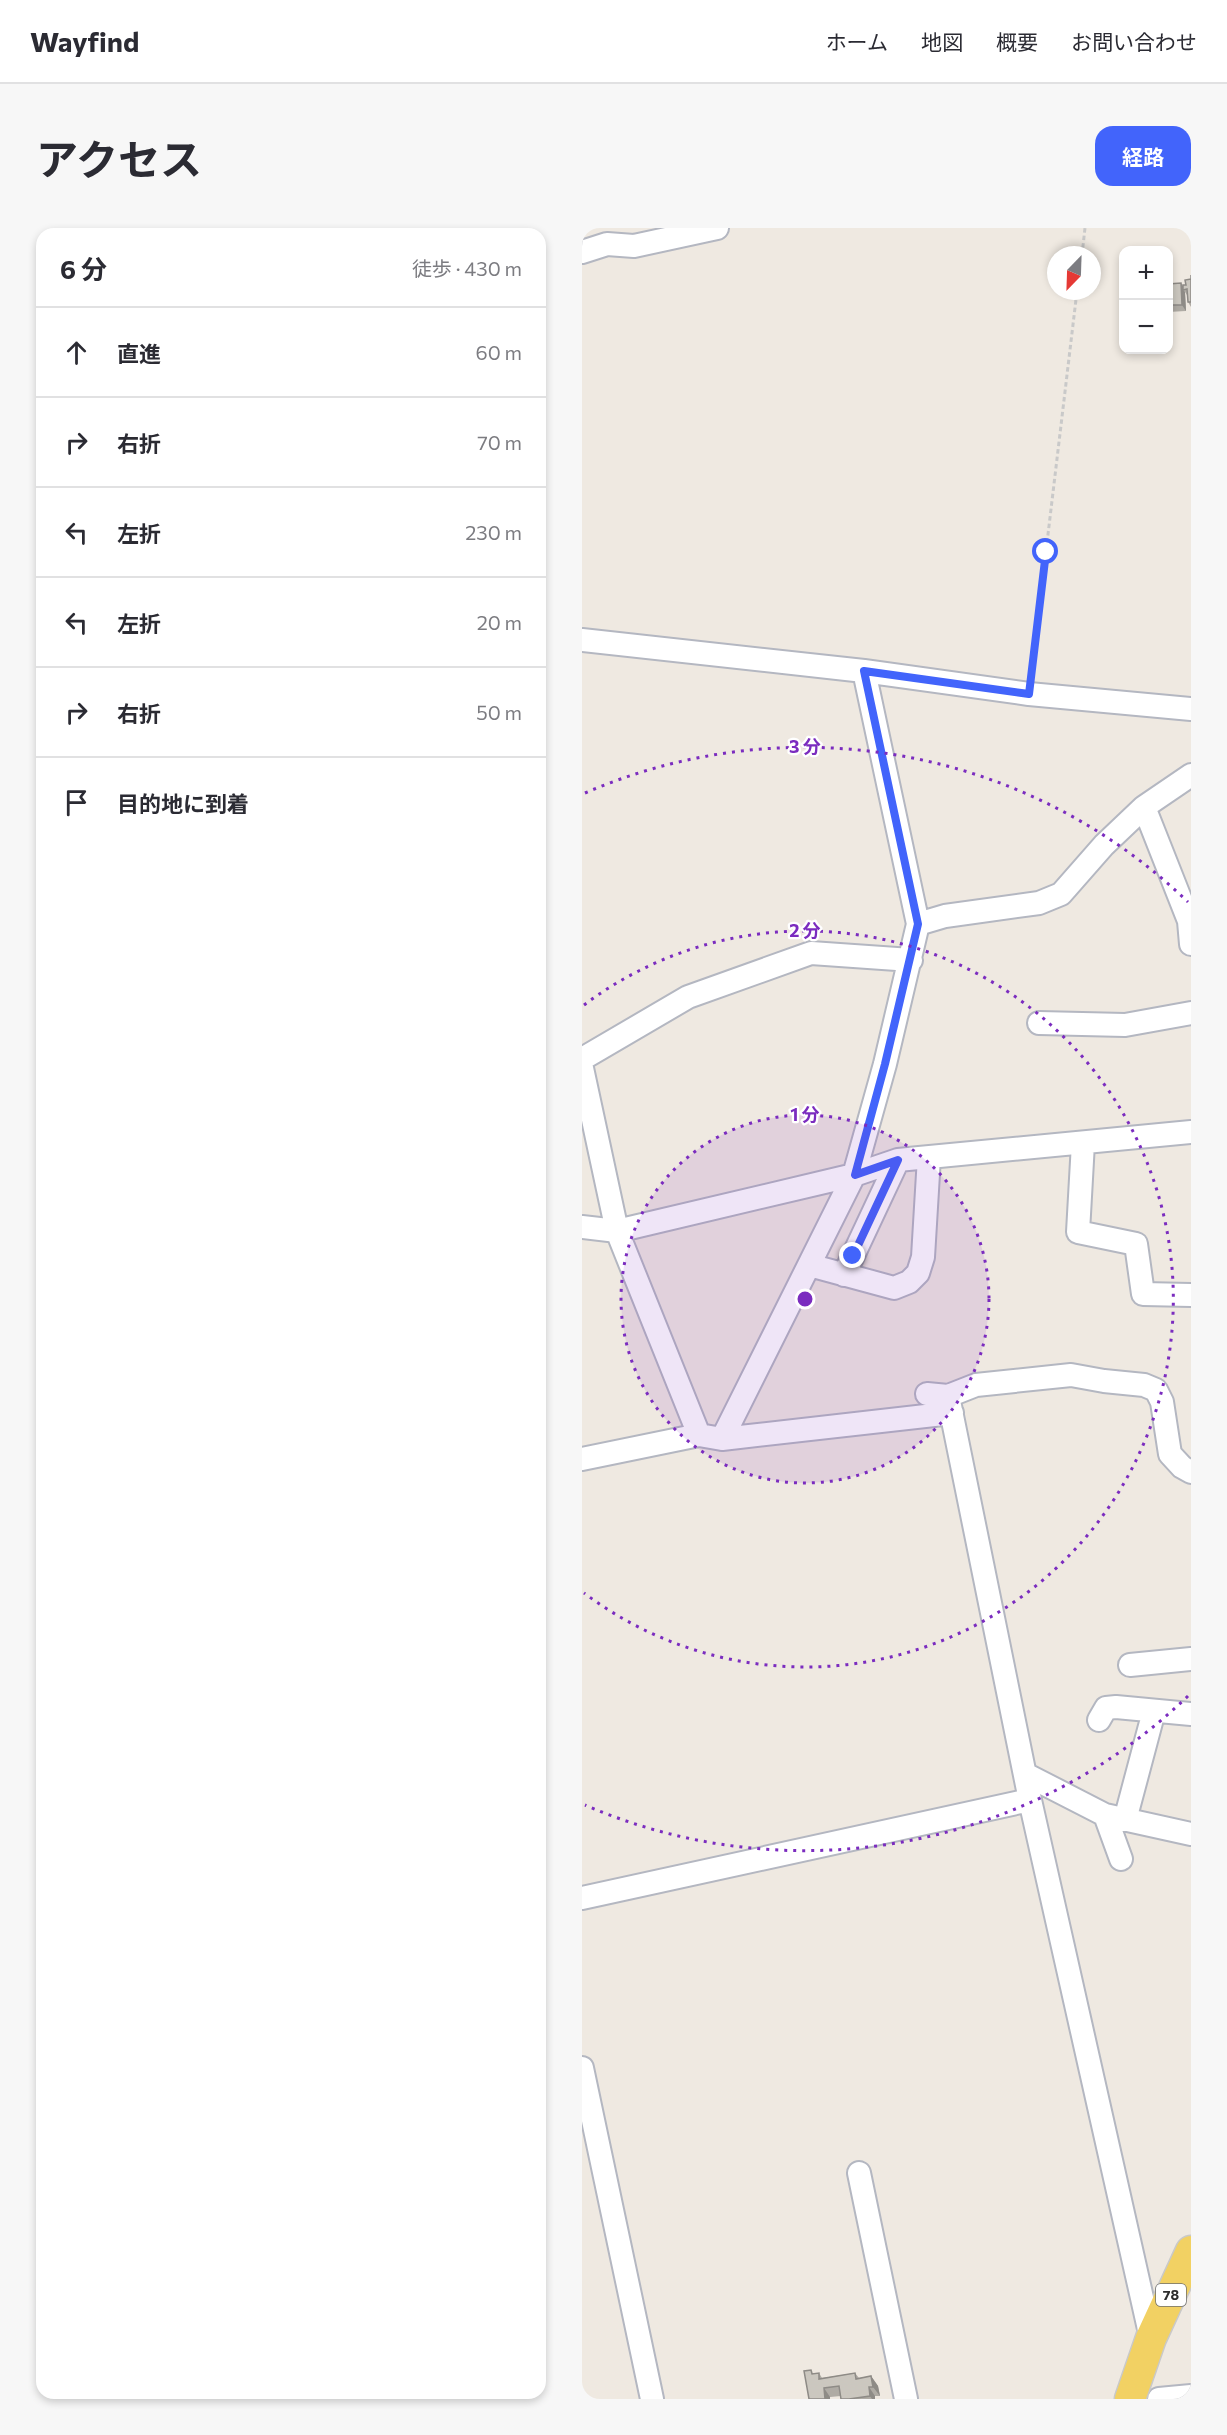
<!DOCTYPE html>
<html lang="ja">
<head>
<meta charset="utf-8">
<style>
	body { margin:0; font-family:Commissioner,"Noto Sans JP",sans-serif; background:#f7f7f7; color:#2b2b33 }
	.controls { position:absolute; right:18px; top:18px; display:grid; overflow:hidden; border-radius:12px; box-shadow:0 3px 9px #0003 }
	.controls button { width:54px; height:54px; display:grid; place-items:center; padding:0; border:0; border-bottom:2px solid #e1e1e2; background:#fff; color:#2b2b33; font:30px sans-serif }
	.compass { position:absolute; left:465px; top:18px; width:54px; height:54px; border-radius:50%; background:#fff; box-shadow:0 3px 9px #0003; rotate:203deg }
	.stop { position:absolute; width:18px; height:18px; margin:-14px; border:4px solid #4264fb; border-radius:50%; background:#fff }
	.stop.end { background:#4264fb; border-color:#fff; box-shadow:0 2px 6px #0008 }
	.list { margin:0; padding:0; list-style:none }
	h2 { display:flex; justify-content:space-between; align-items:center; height:78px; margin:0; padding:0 24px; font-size:26px }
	h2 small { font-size:20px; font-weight:400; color:#7c7c81 }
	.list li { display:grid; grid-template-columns:39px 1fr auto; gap:18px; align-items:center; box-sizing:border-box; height:90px; padding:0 24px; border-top:2px solid #e1e1e2 }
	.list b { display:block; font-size:22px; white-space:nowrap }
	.list em { font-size:20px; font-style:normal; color:#7c7c81 }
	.icon { flex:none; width:33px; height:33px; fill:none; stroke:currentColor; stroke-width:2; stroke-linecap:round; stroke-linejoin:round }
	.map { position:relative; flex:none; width:609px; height:2171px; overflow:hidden; border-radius:18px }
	header { display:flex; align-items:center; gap:36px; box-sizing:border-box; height:84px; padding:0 30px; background:#fff; border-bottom:2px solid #e1e1e2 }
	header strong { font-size:28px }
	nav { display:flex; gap:33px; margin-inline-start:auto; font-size:21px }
	.intro { display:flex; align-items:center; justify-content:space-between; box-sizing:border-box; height:144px; padding:0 36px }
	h1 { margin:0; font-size:42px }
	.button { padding:15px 27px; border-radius:18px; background:#4264fb; color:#fff; font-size:21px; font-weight:700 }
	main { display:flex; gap:36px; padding:0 36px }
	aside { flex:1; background:#fff; border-radius:18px; box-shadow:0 3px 9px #0003 }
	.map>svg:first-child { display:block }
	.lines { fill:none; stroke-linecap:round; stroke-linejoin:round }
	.minor-casing { stroke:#b4b7c1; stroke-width:26 }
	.major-casing { stroke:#c9c9c9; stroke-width:33 }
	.path { stroke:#c9c9c9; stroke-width:3; stroke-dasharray:4.5 3; stroke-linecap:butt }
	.minor { stroke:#fff; stroke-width:22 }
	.major { stroke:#f2d163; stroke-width:30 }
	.wall { fill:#afaba4 }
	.shaded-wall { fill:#8e8b86 }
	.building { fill:#cbc7bf; stroke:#8e8b86; stroke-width:1.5 }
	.route { stroke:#4264fb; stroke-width:8 }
	.ring { fill:none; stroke:#7b2cbf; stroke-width:3; stroke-dasharray:3 6 }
	.labels { text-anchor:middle; stroke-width:4.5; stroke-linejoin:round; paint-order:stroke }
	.shield { fill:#fff; stroke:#6d6d6d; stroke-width:1.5 }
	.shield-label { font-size:14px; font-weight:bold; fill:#2e2e2e }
	.centre { fill:#7b2cbf; stroke:#fff; stroke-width:3 }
	.ring-label { font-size:18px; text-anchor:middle; font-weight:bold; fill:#7b2cbf; stroke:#fff; stroke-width:4.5; stroke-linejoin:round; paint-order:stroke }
</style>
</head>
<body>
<header>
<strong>Wayfind</strong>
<nav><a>ホーム</a><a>地図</a><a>概要</a><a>お問い合わせ</a></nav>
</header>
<div class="intro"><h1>アクセス</h1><a class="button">経路</a></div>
<main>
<aside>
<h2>6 分<small>徒歩 · 430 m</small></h2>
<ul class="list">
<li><svg class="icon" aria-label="ahead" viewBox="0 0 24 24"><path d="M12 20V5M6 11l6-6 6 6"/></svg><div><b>直進</b></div><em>60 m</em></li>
<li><svg class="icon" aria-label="right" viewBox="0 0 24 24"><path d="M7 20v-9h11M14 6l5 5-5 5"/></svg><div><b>右折</b></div><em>70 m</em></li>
<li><svg class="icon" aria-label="left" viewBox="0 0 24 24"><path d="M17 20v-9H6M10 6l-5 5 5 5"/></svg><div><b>左折</b></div><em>230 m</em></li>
<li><svg class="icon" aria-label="left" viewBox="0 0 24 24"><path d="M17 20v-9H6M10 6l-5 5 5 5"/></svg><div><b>左折</b></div><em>20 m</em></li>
<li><svg class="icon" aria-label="right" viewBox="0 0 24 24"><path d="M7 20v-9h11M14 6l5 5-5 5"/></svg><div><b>右折</b></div><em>50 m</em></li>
<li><svg class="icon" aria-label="arrive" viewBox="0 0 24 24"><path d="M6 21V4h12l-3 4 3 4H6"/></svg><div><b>目的地に到着</b></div></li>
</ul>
</aside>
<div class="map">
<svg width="609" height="2171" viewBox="0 0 609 2171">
	<rect width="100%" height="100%" fill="#efe9e1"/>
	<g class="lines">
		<!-- minor casing -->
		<g class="minor-casing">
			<path id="minor" d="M 0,24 L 25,16 L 52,18 L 135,0
				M 0,412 L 282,443 L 447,466 L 609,481
				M 562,579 L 607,693 L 609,716
				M 336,696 L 363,688 L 457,675 L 479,666 L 522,617 L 562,579 L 609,547
				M 457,795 L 543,797 L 609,785
				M 0,831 L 106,769 L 229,725 L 329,732
				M 0,840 L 35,1003 L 117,1207
				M 501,915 L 496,1004 L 554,1016 L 561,1066 L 609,1067
				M 0,999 L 35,1003 L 272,947 L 316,932 L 609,904
				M 227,1037 L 312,1060 L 327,1054 L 336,1045 L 341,1029 L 347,929
				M 262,1047 L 316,932
				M 345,1166 L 366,1168 L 394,1157 L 489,1147 L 522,1153 L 562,1157 L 574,1162 L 580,1174 L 588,1226 L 600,1239 L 609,1244
				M 366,1168 L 448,1572 L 569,2110
				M 140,1211 L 272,947 L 303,836 L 336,696 L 282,443
				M 0,1231 L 117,1207 L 140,1211 L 370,1185
				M 548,1437 L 609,1431
				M 517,1492 L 524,1480 L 534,1479 L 609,1486
				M 443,1546 L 523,1587 L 609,1606
				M 523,1587 L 539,1631
				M 543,1592 L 572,1483
				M 0,1670 L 448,1572
				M 0,1840 L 70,2171
				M 277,1945 L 324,2171
				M 577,2171 L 609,2168"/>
		</g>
		<!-- major casing -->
		<g class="major-casing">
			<path id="major" d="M 548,2171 L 569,2110 L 609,2023"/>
		</g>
		<!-- path -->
		<path class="path" d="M 500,27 L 503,0
			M 449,449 L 495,63"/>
		<!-- minor -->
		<use href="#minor" class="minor"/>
		<!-- major -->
		<use href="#major" class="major"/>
	</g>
	<!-- wall -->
	<path class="wall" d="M 609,47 L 609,79 L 606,74 L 605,67 L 603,64 L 604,83 L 586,84 L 586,55 L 587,56 L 601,59 L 609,51 Z
		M 229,2142 L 232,2146 L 237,2145 L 240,2150 L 273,2145 L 277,2150 L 289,2148 L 296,2158 L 298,2168 L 293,2168 L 293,2171 L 259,2171 L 259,2168 L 248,2169 L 248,2171 Z"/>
	<!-- shaded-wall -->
	<path class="shaded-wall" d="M 599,55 L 603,61 L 601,62 L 603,64 L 604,83 L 600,77 Z
		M 289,2148 L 296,2158 L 298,2168 L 291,2159 Z
		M 287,2159 L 293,2168 L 293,2171 L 290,2171 L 288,2168 Z
		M 242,2160 L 248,2169 L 248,2171 L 243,2171 Z"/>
	<!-- building -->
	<path class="building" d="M 609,47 L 609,74 L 606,74 L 605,61 L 601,62 L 601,57 L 604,57 L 603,52 L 609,51 Z
		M 599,55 L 600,77 L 586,77 L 586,56 Z
		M 229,2142 L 230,2146 L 237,2145 L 237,2151 L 273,2145 L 274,2151 L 289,2148 L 291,2159 L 287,2159 L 288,2168 L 267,2171 L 259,2171 L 257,2158 L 242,2160 L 243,2171 L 227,2171 L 222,2143 Z"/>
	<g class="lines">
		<!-- route -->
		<path class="route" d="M 271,1028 L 316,932 L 273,947 L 303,836 L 336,696 L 282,443 L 447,466 L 464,324"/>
	</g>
	<!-- distance rings -->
	<circle cx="223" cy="1071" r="184" fill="#7b2cbf" fill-opacity=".12"/>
	<g class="ring">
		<circle cx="223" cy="1071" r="184"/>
		<path d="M2 777A368 368 0 1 1 2 1365"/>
		<path d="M606 1468A552 552 0 0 1 3 1577M3 565A552 552 0 0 1 606 674"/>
	</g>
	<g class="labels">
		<!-- shield labels -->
		<rect class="shield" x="574" y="2056" width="30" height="22" rx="4.5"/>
		<g class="shield-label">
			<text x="589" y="2072">78</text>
		</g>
	</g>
	<circle cx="223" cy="1071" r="9" class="centre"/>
	<g class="ring-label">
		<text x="223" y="525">3 分</text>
		<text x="223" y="709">2 分</text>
		<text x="223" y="893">1 分</text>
	</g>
</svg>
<div class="controls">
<button>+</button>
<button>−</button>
</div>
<svg class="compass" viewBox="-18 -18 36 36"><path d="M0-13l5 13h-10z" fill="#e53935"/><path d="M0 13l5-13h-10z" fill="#7c7c81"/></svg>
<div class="stop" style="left:464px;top:324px"></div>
<div class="stop end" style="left:271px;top:1028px"></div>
</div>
</main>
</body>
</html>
